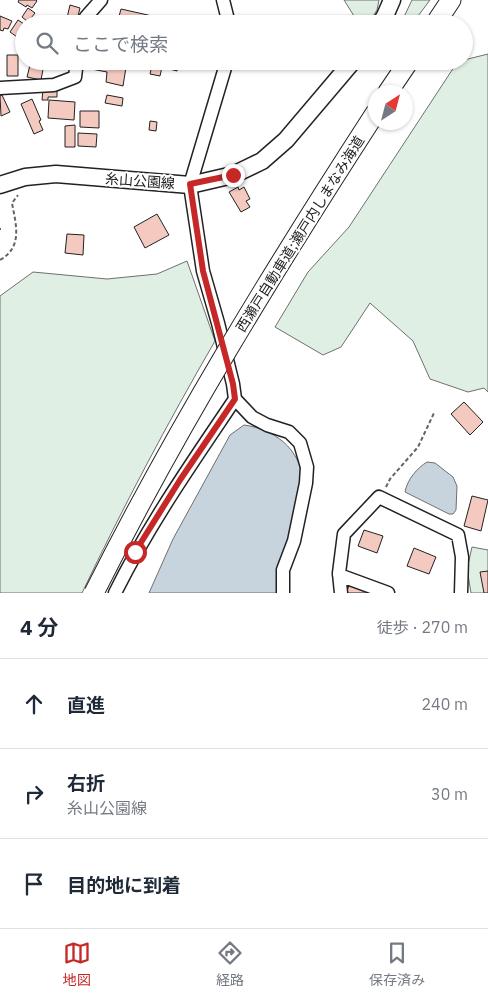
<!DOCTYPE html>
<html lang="ja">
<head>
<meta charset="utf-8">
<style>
	body { margin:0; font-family:"IBM Plex Sans","Noto Sans JP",sans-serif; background:#f6f6f7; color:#1f2937 }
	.compass { position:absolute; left:368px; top:85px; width:45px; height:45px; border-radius:50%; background:#fff; box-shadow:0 1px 4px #0004; rotate:36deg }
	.stop { position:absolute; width:15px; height:15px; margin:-11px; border:4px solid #c62828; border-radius:50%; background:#fff }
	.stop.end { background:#c62828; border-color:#fff; box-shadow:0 1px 5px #0008 }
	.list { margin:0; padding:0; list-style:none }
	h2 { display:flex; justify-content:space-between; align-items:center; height:65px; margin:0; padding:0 20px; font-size:21px }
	h2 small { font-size:16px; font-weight:400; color:#747a83 }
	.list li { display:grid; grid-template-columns:32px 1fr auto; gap:15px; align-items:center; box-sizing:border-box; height:90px; padding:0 20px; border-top:1px solid #e0e1e3 }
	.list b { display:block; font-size:19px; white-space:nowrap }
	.list p { margin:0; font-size:16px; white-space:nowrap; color:#747a83 }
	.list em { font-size:16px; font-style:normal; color:#747a83 }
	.icon { flex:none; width:28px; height:28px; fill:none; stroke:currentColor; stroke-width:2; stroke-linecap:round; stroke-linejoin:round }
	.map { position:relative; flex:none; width:488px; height:593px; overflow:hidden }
	.search { position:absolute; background:#fff; box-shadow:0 1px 4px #0004; left:15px; right:15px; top:15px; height:55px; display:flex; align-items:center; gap:12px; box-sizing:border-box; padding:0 18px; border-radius:28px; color:#747a83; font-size:19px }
	.sheet { height:335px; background:#fff }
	nav { display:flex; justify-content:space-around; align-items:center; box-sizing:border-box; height:70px; border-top:1px solid #e0e1e3; background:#fff; font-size:14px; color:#747a83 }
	nav a { display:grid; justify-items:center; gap:2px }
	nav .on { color:#c62828 }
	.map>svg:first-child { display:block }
	.green { fill:#e0efe3; stroke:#6f6f6f }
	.water { fill:#c7d3dd; stroke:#6f6f6f }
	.building { fill:#f3c9c0; stroke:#222 }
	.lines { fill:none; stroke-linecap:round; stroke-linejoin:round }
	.minor-casing { stroke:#222; stroke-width:15 }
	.major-casing { stroke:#222; stroke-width:19 }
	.highway-casing { stroke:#222; stroke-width:21 }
	.path { stroke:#646464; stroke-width:2; stroke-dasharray:4 2.5; stroke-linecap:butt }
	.minor { stroke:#fff; stroke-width:12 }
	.major { stroke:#fff; stroke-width:16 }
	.highway { stroke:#fff; stroke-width:19 }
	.highway-bridge-casing { stroke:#222; stroke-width:21; stroke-linecap:butt }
	.highway-bridge { stroke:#fff; stroke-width:19 }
	.route { stroke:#c62828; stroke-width:6 }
	.labels { text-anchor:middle; stroke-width:4; stroke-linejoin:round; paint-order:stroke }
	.street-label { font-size:14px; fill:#222; stroke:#fff }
</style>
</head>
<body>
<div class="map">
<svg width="488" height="593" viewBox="0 0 488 593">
	<rect width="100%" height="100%" fill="#fff"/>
	<!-- green -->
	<path class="green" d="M 344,0 L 379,0 L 377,10 L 368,24 L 359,24 Z
		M 412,0 L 430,0 L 412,24 L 402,21 Z
		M 488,54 L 488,392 L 484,388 L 468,392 L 430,379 L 413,341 L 370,303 L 341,347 L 323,355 L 275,327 L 308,272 L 349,227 L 458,61 L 464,61 L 464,60 Z
		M 187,261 L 215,341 C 167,424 123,507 82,593 L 0,593 L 0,296 L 33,272 L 107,279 L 157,274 Z
		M 472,547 L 488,550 L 488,593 L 471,593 L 467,569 Z"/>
	<!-- water -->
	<path class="water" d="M 244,425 C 274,429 301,449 302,480 L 279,593 L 149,593 L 173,539 L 230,435 Z
		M 427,462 L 435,463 L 453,477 L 457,486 L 456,510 L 453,514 L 449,514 L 405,492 C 407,480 417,468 427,462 Z"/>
	<!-- building -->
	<path class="building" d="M 19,0 L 36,0 L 37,1 L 32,8 L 27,5 L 26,7 L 18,2 Z
		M 70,5 L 80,8 L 77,20 L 67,18 Z
		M 28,8 L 35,13 L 28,22 L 22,17 Z
		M 121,9 L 179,22 L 179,24 L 117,24 Z
		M 0,16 L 12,21 L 8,29 L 4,28 L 3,31 L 0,30 Z
		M 18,20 L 24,24 L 24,34 L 20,39 L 10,32 Z
		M 7,55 L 18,55 L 18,76 L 7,76 Z
		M 31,61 L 44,64 L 41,80 L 27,77 Z
		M 82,61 L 127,61 L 123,86 L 106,82 L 107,72 L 81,67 Z
		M 153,61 L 180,61 L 177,71 L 162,67 L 160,76 L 150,74 Z
		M 43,89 L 57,90 L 57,97 L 48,97 L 48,100 L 42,100 Z
		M 2,95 L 10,112 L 1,116 L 0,96 Z
		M 107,95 L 123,98 L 122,106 L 105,103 Z
		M 32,99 L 41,120 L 39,121 L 43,130 L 34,134 L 21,104 Z
		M 49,100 L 75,102 L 74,120 L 48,118 Z
		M 80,111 L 99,111 L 99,128 L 80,127 Z
		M 150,121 L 157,122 L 156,131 L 149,130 Z
		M 75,125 L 75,147 L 65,147 L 65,126 Z
		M 78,133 L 97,134 L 96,147 L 78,146 Z
		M 238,187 L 239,190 L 244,187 L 250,199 L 246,201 L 250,207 L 241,212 L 229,192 Z
		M 157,214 L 169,235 L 145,248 L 134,227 Z
		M 67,234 L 84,235 L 83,255 L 65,253 Z
		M 464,402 L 483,422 L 470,435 L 451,414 Z
		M 472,496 L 488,500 L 481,531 L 464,526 Z
		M 364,530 L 383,536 L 377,553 L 358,546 Z
		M 414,548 L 436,557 L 429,574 L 407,566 Z
		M 488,571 L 488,593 L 484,593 L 480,572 Z
		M 351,581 L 377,593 L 346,593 Z"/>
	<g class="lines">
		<!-- minor casing -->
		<g class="minor-casing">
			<path id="minor" d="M 223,0 L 229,24
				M 84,24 L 86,17 L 101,0
				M 227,61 L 190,185 L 203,271 L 218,323 L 233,384 L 235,399 L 252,417 L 267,425 L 289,432 L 300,443 L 307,467 L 306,483 L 294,541 L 283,570 L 283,593
				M 0,88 L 54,85 L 75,77 L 77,61
				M 339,575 L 388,593
				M 115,593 C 149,524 192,463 235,399
				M 341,593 L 339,573 L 344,534 L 379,497 L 458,535 L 462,557 L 461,593"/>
		</g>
		<!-- major casing -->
		<g class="major-casing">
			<path id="major" d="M 380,24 L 385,16 L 392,0
				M 0,185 L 25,177 L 56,174 L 190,185 L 233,175 L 262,161 L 286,140 L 353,61"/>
		</g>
		<!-- highway casing -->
		<g class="highway-casing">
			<path id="highway" d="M 435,24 L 451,0
				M 388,92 L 409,61"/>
		</g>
		<!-- path -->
		<path class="path" d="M 0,228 L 0,230
			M 0,260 C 23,247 16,225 12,203 L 18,195
			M 386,487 L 390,479 L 418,447 L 434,413"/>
		<!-- minor -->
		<use href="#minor" class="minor"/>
		<!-- major -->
		<use href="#major" class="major"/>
		<!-- highway -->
		<use href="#highway" class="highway"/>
		<!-- highway-bridge casing -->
		<g class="highway-bridge-casing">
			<path id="highway-bridge" d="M 94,593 C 177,427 275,268 376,112"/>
		</g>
		<!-- highway-bridge -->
		<use href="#highway-bridge" class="highway-bridge"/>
	</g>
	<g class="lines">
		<!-- route -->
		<path class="route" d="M 135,552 L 180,480 L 235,399 L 233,384 L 203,271 L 190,184 L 233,175"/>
	</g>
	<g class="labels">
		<!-- street labels -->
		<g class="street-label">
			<text transform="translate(140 181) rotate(4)" y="5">糸山公園線</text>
			<text transform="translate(300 234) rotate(-58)" y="5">西瀬戸自動車道;瀬戸内しまなみ海道</text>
		</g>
	</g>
</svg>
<svg class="compass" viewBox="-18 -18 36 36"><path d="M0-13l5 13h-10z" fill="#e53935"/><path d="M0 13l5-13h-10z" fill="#747a83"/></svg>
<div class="stop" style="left:135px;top:552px"></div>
<div class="stop end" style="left:233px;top:175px"></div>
<div class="search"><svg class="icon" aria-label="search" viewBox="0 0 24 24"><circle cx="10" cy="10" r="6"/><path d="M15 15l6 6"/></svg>ここで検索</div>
</div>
<section class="sheet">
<h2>4 分<small>徒歩 · 270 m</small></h2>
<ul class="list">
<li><svg class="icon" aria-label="ahead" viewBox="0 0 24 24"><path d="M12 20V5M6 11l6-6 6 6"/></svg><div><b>直進</b></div><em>240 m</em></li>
<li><svg class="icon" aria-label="right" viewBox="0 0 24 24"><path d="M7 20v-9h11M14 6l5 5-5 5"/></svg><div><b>右折</b><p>糸山公園線</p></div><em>30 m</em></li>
<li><svg class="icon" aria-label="arrive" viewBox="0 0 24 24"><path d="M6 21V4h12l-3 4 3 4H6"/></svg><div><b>目的地に到着</b></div></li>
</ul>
</section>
<nav>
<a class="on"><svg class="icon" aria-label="map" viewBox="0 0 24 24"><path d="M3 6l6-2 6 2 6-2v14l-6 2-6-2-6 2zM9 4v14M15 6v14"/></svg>地図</a>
<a><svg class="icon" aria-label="directions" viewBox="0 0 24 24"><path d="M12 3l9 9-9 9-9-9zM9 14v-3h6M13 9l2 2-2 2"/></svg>経路</a>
<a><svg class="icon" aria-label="saved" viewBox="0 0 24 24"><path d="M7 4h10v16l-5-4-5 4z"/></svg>保存済み</a>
</nav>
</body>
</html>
